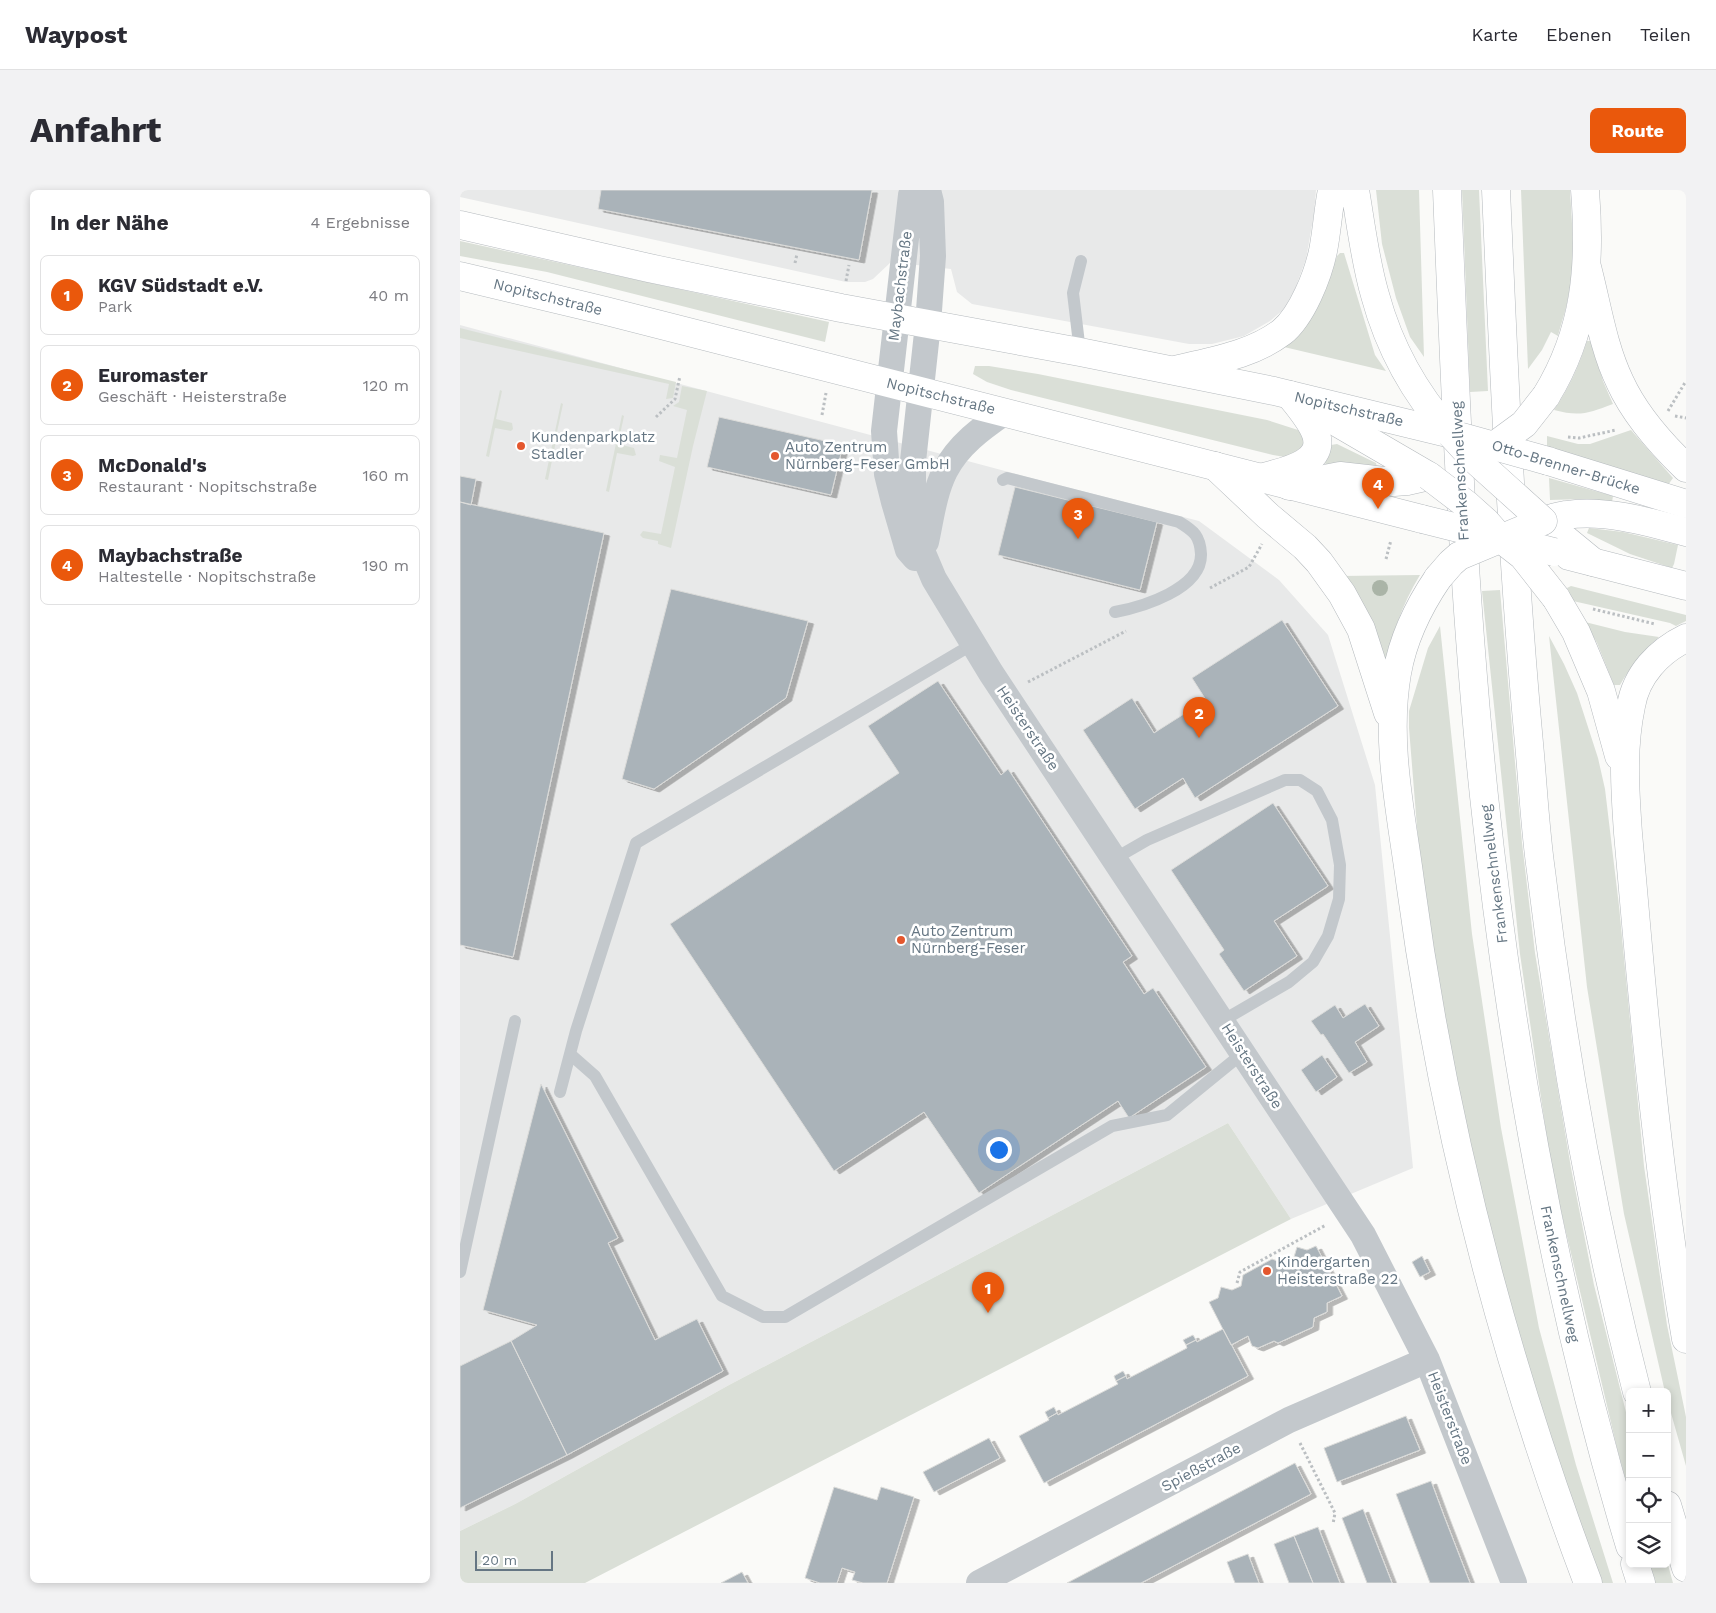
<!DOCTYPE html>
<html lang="de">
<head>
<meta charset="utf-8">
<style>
	body { margin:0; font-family:"Work Sans",sans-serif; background:#f2f2f3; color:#2b2b33 }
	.controls { position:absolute; right:15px; bottom:15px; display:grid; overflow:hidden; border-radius:8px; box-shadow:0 2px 8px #0003 }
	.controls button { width:45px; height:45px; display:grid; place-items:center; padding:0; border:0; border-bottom:1px solid #e1e1e2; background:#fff; color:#2b2b33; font:25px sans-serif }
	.scale { position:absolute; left:15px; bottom:12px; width:78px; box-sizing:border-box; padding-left:5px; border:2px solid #657683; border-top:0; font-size:14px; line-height:18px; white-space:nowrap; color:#657683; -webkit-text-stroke:4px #fff; paint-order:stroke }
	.you { position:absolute; left:538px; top:959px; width:18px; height:18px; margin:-12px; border:4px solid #fff; border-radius:50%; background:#1a73e8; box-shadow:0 0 0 8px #1a73e833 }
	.badge { display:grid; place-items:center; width:32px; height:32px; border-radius:50%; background:#ea580c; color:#fff; font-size:16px; font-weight:700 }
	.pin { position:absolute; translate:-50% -41px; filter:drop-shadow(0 1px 2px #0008) }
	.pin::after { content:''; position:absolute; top:26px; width:18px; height:15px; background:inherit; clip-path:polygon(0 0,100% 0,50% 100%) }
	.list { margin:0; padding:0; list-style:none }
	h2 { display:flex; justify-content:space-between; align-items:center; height:65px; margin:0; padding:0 20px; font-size:21px }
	h2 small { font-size:16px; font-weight:400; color:#7c7c81 }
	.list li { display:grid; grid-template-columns:32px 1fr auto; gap:15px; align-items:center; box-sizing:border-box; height:80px; margin:0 10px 10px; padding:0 10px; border:1px solid #e1e1e2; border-radius:8px }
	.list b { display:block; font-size:19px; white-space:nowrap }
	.list p { margin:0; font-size:16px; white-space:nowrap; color:#7c7c81 }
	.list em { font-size:16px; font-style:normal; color:#7c7c81 }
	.icon { flex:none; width:28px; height:28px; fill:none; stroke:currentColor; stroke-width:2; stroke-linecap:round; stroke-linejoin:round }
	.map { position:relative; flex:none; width:1226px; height:1393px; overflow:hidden; border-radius:8px }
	header { display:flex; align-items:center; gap:30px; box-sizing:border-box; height:70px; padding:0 25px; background:#fff; border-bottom:1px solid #e1e1e2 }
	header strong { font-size:24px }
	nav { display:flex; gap:28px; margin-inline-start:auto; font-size:18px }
	.intro { display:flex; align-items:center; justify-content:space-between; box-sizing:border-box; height:120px; padding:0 30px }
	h1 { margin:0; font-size:35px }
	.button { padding:12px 22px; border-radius:8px; background:#ea580c; color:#fff; font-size:18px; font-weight:700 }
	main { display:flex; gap:30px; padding:0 30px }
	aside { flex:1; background:#fff; border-radius:8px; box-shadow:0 2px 8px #0003 }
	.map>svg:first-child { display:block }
	.built { fill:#e8e9e9 }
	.green { fill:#dadfd7 }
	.building { fill:#aab3b9; stroke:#dcdcda; filter:url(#shadow) }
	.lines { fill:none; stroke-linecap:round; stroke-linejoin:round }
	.primary-casing { stroke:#b5babe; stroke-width:29 }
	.trunk-casing { stroke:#b4b9bd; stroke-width:29 }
	.path { stroke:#bbbfc2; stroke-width:3; stroke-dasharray:2.5 2.5; stroke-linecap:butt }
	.service { stroke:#c3c8cc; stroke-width:12 }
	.minor { stroke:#c3c8cc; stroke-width:26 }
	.primary { stroke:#fff; stroke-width:28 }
	.trunk { stroke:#fff; stroke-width:28 }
	.primary-bridge-casing { stroke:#b5babe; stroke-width:29; stroke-linecap:butt }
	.trunk-bridge-casing { stroke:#b4b9bd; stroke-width:29; stroke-linecap:butt }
	.primary-bridge { stroke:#fff; stroke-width:28 }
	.trunk-bridge { stroke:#fff; stroke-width:28 }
	.tree { fill:#aab4a7 }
	.poi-dot { fill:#e4572e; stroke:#fff; stroke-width:2 }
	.labels { text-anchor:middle; stroke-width:5; stroke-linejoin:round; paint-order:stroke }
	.street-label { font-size:15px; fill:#657683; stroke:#fff }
	.poi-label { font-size:15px; fill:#657683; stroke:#fff; text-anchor:start }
</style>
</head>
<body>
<header>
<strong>Waypost</strong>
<nav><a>Karte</a><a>Ebenen</a><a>Teilen</a></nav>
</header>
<div class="intro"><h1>Anfahrt</h1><a class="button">Route</a></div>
<main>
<aside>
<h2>In der Nähe<small>4 Ergebnisse</small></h2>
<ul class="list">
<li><span class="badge">1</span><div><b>KGV Südstadt e.V.</b><p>Park</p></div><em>40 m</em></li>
<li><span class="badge">2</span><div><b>Euromaster</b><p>Geschäft · Heisterstraße</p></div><em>120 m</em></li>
<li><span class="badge">3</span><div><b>McDonald's</b><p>Restaurant · Nopitschstraße</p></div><em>160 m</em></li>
<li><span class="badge">4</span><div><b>Maybachstraße</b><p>Haltestelle · Nopitschstraße</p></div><em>190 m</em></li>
</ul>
</aside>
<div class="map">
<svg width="1226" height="1393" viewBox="0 0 1226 1393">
	<defs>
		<filter id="shadow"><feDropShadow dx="5.5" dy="3" stdDeviation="0" flood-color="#0004"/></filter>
	</defs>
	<rect width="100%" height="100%" fill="#fafaf8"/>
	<!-- built -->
	<path class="built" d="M 0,0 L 856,0 L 854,24 L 846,69 L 835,99 L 824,119 L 810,131 L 784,146 L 752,154 L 729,154 L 512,114 L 497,102 L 491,79 L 431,72 L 413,89 L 405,92 L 386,92 L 0,7 Z
		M 0,135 L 567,287 L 739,331 L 819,390 L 868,445 L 915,595 L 953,978 L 831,1029 L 768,933 L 269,1195 L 57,1313 L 0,1341 Z"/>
	<!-- green -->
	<path class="green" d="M 916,0 L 959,0 L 964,167 L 950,147 L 936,108 L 922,54 Z
		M 1002,0 L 1019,0 L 1028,201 L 1010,202 Z
		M 1061,0 L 1110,0 C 1112,35 1116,73 1108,108 C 1106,121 1101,133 1098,146 L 1091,142 L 1082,160 L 1068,179 Z
		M 0,51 L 369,132 L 365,152 L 87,82 L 0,66 Z
		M 880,63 L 884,63 L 915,165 L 926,181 L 824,157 C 856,131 864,103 877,66 Z
		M 0,138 L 216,192 L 213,208 L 206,209 L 209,194 L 0,148 Z
		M 1127,151 L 1131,151 L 1143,191 L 1153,214 C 1129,223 1120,227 1094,220 C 1109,198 1119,176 1127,151 Z
		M 515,176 L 529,176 L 578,184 L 807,230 L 838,240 L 845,246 L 845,259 L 825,267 L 813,265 L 551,200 L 527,192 L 513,184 Z
		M 222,196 L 247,201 L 233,256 L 211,358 L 198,354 L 198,351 L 183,348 L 180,345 L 183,341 L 201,344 L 215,277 L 199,271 L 200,265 L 217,268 L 227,220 L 213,216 L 219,212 Z
		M 40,200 L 42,201 L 36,229 L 52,233 L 53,239 L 51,241 L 35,238 L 29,267 L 26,266 Z
		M 101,213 L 103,214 L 97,242 L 113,246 L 115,253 L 112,254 L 96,251 L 88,290 L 85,289 Z
		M 162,225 L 164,226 L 158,254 L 174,258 L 176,265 L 173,266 L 157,263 L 149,302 L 146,301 Z
		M 1171,240 L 1213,288 L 1208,295 L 1087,257 L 1087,246 L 1118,254 L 1130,254 Z
		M 877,254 L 916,273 L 917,278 L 867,277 L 865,273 L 871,255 Z
		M 1089,288 L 1153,306 L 1152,312 L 1124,309 L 1090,310 Z
		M 1129,338 L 1163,342 L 1218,355 L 1214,374 L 1212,378 L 1170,364 L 1127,343 Z
		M 960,385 C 942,414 932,446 923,479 L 880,386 Z
		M 1111,396 L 1226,425 L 1226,431 L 1216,436 L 1210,433 L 1113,411 L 1107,398 Z
		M 1040,400 L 1062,653 L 1075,763 L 1111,978 L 1134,1095 L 1170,1238 L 1170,1305 L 1157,1258 L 1092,983 L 1060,764 L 1022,401 Z
		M 1125,432 L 1165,442 L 1199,447 C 1183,461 1171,476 1160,495 L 1154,495 L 1137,453 Z
		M 980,436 L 1012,744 L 1041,938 L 1079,1138 L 1116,1275 L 1153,1393 L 1140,1393 L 1063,1170 L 998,915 L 959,662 L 949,538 L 949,521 L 968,458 Z
		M 1089,446 L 1104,474 L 1117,503 L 1138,568 L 1145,599 L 1159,716 L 1184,976 L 1207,1135 L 1226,1227 L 1226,1276 L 1207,1209 L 1207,1202 L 1205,1202 L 1164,1024 L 1127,797 Z
		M 768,933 L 831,1029 L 125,1393 L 0,1393 L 0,1341 L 57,1313 L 269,1195 Z
		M 1207,1371 L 1213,1393 L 1194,1393 L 1189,1374 L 1207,1374 Z"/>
	<!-- building -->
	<path class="building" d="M 141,0 L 412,0 L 399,70 L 138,19 Z
		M 259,227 L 383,255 L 371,305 L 247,277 Z
		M 0,286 L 16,289 L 11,315 L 0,312 Z
		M 555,297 L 697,332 L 680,400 L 538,365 Z
		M 0,312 L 144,343 L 53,767 L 0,755 Z
		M 211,399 L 348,431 L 326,508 L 194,599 L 162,589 Z
		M 822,430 L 878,516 L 735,608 L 723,588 L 675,619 L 623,540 L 672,508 L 694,543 L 746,510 L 732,488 Z
		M 478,491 L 541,585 L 548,579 L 672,766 L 663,772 L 684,804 L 693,798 L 746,877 L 669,928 L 658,911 L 519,1003 L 464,922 L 374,981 L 210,734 L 439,583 L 408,536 Z
		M 813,613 L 868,696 L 814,731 L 837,766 L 784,801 L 759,764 L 764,760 L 711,680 Z
		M 905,814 L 919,836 L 895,852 L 907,872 L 889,883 L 863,844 L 861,845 L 851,831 L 875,815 L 883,828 Z
		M 862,865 L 877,887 L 856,902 L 841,880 Z
		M 81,894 L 158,1048 L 148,1053 L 195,1150 L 237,1129 L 263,1181 L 107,1265 L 51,1151 L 77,1135 L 23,1120 Z
		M 856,1056 L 882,1106 L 867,1113 L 867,1122 L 854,1128 L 853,1137 L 818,1153 L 814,1151 L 798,1158 L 792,1156 L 788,1146 L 771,1155 L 749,1112 L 758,1108 L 761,1097 L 772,1100 L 781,1096 L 783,1085 L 803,1074 L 812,1069 L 823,1073 L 834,1067 L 837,1057 L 847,1060 Z
		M 962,1066 L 970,1082 L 960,1087 L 952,1072 Z
		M 763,1139 L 788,1186 L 584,1293 L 559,1246 L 589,1230 L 588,1228 L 597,1223 L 598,1225 L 658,1194 L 656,1191 L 666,1186 L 667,1189 L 727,1158 L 726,1155 L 736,1150 L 737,1152 Z
		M 733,1145 L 736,1150 L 726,1155 L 723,1150 Z
		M 51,1151 L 107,1265 L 0,1318 L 0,1176 Z
		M 663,1181 L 666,1186 L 656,1191 L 654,1186 Z
		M 594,1217 L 597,1223 L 588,1228 L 585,1222 Z
		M 946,1226 L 960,1260 L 877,1292 L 864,1258 Z
		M 529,1248 L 540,1268 L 474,1302 L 463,1282 Z
		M 835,1273 L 851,1304 L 681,1393 L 607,1393 Z
		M 971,1291 L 984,1326 L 1010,1393 L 970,1393 L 936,1304 Z
		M 374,1297 L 417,1310 L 421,1297 L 454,1307 L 427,1393 L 403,1393 L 392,1390 L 395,1382 L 382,1378 L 377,1393 L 360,1393 L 345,1388 Z
		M 903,1319 L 932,1393 L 907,1393 L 882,1328 Z
		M 858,1337 L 880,1393 L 853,1393 L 834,1346 Z
		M 834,1346 L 853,1393 L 829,1393 L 814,1354 Z
		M 788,1364 L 799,1393 L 775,1393 L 767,1372 Z
		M 282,1382 L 288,1393 L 261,1393 Z"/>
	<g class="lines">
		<!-- primary casing -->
		<g class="primary-casing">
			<path id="primary" d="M 0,35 L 189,78 L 381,118 L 620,162 L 814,201 L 991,244
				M 0,86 L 146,121 L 962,329
				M 1088,271 L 1226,314
				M 800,288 C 821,282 866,275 856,244 C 851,230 839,217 830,205
				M 1109,366 L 1226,396"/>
		</g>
		<!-- trunk casing -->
		<g class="trunk-casing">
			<path id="trunk" d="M 895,0 C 901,35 905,71 915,105 C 929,157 955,204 991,244
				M 987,0 C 995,202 1003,405 1024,606 C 1051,860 1096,1111 1170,1356
				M 1036,0 C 1044,185 1052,369 1069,553 C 1073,596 1075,639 1081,681 C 1102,856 1133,1031 1177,1202
				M 1127,77 C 1137,115 1143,157 1160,192 C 1175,225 1200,253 1226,278
				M 715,180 C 751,171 792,165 822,142 C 842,126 858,85 863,61 C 867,41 868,20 872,0
				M 830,205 L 969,286
				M 1086,206 C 1126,141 1131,75 1125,0
				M 755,276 L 808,326 L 845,357 L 859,372 L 882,404 L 901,439 L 928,523
				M 829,296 L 880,286 L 934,292 L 947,291 L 969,286
				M 1083,331 C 1090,329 1098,326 1106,325 C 1145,319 1189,332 1226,342
				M 1083,331 L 1133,372
				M 978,388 C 959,416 943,449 937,483 C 925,552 941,623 950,691 C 982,931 1042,1166 1128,1393
				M 1096,408 L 1116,442 L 1141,501 L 1159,566
				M 1226,448 C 1199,461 1176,485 1171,516 C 1162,558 1165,601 1168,643 C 1171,677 1174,711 1177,745 C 1189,880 1203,1015 1226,1149
				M 1207,1315 L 1226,1378
				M 1175,1374 L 1181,1393"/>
		</g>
		<!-- path -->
		<path class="path" d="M 335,73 L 337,64
			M 386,91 L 389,75
			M 1208,221 L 1226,191
			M 362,225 L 366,203
			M 1215,226 L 1226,228
			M 196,227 L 215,209 L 220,186
			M 1108,247 L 1119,248 L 1156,240
			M 926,369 L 931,350
			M 750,398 L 789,377 L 802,354
			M 1133,419 L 1195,434
			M 568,492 L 666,441
			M 777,1093 L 780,1082 L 866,1035
			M 840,1253 L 875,1323 L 873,1334"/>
		<!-- service -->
		<path class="service" d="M 620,162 L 613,103 L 621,71
			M 543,290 L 547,288 L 719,332 C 734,341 740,346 741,364 C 742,399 682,417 655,422
			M 654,669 L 687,650 L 825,590 L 840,590 L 857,601 L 872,630 L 880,675 L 879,709 L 868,746 L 853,772 L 829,792 L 762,831
			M 110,864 L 135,886 L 262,1106 L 303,1127 L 325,1127 L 652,936 L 707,925 L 783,863
			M 100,902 L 116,841 L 176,653 L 513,454
			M 0,1082 L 55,831"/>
		<!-- minor -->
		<path class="minor" d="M 454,0 L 451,5 L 424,241 L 427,284 L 434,312 L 448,360 L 455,368
			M 468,0 L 471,12 L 473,66 L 468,134 L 453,271 L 453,307 L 463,363 L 474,389 L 531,483 L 903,1045 L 967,1170 L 1054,1393
			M 466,352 C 471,329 474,303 485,281 C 498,255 522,238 545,222
			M 519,1393 L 829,1230 L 967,1170"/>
		<!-- primary -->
		<use href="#primary" class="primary"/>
		<!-- trunk -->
		<use href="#trunk" class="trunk"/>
		<!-- primary-bridge casing -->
		<g class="primary-bridge-casing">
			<path id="primary-bridge" d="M 991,244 L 1088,271
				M 962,329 L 1094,362"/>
		</g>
		<!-- trunk-bridge casing -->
		<g class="trunk-bridge-casing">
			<path id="trunk-bridge" d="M 1034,256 L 1064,234 L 1086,206
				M 969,286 L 1007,315 L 1026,332 L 1040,348 L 1063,366 L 1096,408
				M 978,388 L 991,373 L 999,366 L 1083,331 L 1012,267 L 991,244"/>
		</g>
		<!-- primary-bridge -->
		<use href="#primary-bridge" class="primary-bridge"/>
		<!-- trunk-bridge -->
		<use href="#trunk-bridge" class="trunk-bridge"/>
	</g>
	<!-- trees -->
	<circle class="tree" cx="920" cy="398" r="8"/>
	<!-- markers -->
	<g class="poi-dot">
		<circle cx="61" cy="256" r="5"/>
		<circle cx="315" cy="266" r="5"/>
		<circle cx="441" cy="750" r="5"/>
		<circle cx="807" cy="1081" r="5"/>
	</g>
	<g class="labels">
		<!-- street labels -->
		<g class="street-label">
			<text transform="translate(440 96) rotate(-83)" y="5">Maybachstraße</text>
			<text transform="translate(88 107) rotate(14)" y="5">Nopitschstraße</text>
			<text transform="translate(481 206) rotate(14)" y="5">Nopitschstraße</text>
			<text transform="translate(889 219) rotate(13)" y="5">Nopitschstraße</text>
			<text transform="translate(1106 277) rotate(17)" y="5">Otto-Brenner-Brücke</text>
			<text transform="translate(1000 281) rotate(-93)" y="5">Frankenschnellweg</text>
			<text transform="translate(568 538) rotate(56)" y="5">Heisterstraße</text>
			<text transform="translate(1034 684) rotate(-97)" y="5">Frankenschnellweg</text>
			<text transform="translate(792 876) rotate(57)" y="5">Heisterstraße</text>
			<text transform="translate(1100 1084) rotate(78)" y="5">Frankenschnellweg</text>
			<text transform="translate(990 1228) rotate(69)" y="5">Heisterstraße</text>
			<text transform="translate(741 1277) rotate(-28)" y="5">Spießstraße</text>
		</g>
		<!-- poi labels -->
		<g class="poi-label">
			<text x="71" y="252">Kundenparkplatz<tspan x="71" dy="17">Stadler</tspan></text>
			<text x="325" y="262">Auto Zentrum<tspan x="325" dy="17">Nürnberg-Feser GmbH</tspan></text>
			<text x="451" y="746">Auto Zentrum<tspan x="451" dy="17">Nürnberg-Feser</tspan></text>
			<text x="817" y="1077">Kindergarten<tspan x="817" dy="17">Heisterstraße 22</tspan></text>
		</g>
	</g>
</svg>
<div class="controls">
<button>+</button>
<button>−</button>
<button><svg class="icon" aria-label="locate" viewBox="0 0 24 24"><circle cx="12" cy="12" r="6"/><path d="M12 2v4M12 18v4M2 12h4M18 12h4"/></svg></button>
<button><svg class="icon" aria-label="layers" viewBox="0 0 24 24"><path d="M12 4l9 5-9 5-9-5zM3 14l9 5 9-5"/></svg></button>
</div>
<div class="scale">20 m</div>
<div class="you"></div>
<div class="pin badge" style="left:528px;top:1123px">1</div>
<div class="pin badge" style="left:739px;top:548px">2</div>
<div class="pin badge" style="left:618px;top:349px">3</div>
<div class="pin badge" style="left:918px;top:319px">4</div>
</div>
</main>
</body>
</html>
